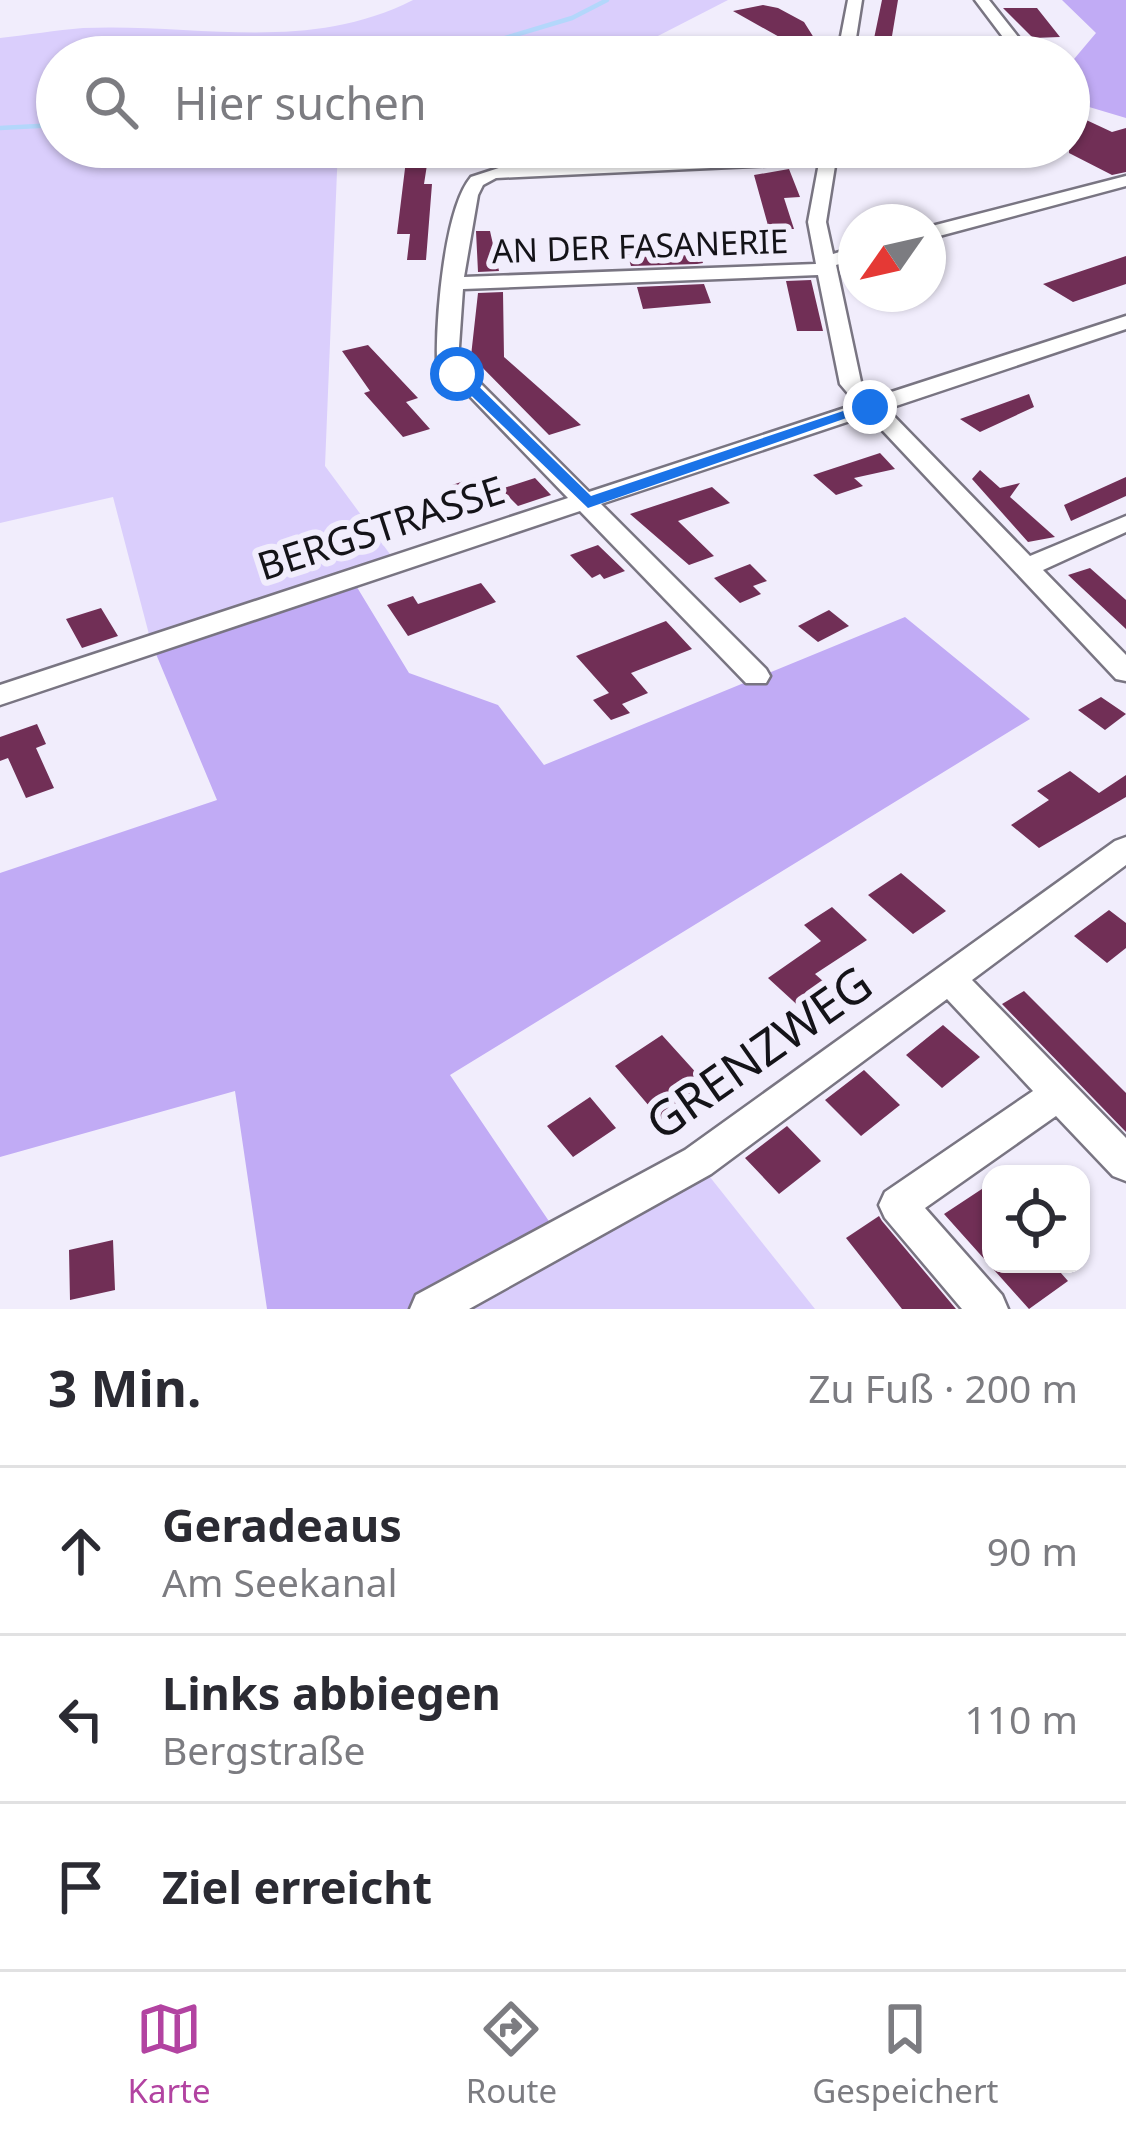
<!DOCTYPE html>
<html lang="de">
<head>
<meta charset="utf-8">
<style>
	body { margin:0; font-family:"Noto Sans",sans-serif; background:#f2f2f3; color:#2b2b33 }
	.controls { position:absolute; right:36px; bottom:36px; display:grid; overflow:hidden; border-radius:24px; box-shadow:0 3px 9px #0004 }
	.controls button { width:108px; height:108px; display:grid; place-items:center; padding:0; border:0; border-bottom:3px solid #e1e1e2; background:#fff; color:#2b2b33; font:60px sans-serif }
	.compass { position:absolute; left:838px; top:204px; width:108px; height:108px; border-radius:50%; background:#fff; box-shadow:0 3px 9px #0004; rotate:236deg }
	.stop { position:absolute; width:36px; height:36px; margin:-27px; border:9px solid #1a73e8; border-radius:50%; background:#fff }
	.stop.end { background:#1a73e8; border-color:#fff; box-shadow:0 3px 12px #0008 }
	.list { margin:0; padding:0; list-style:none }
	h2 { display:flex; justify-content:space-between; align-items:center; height:156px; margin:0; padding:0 48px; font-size:51px }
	h2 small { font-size:39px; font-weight:400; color:#7c7c81 }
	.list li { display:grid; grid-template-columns:78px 1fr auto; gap:36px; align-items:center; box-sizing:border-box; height:168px; padding:0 48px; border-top:3px solid #e1e1e2 }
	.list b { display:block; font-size:45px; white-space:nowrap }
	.list p { margin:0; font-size:39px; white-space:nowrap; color:#7c7c81 }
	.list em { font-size:39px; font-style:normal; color:#7c7c81 }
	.icon { flex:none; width:66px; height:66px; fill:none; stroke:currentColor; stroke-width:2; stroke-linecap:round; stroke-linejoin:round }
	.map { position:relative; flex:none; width:1126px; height:1309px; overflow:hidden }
	.search { position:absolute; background:#fff; box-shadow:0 3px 9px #0004; left:36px; right:36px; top:36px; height:132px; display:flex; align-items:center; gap:30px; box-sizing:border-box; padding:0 42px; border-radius:66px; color:#7c7c81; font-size:45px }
	.sheet { height:660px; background:#fff }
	nav { display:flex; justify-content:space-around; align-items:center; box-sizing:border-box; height:168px; border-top:3px solid #e1e1e2; background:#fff; font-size:33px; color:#7c7c81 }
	nav a { display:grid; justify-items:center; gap:6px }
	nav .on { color:#b243a1 }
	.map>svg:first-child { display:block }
	.green { fill:#dacefc }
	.forest { fill:#c1abf5 }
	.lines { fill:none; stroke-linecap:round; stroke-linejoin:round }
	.stream { stroke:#b3d7fb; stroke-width:4.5 }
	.building { fill:#712f56 }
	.street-casing { stroke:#797582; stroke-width:5 }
	.street { fill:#fff; fill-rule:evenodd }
	.route { fill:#1a73e8 }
	.labels { text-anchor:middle; stroke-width:12; stroke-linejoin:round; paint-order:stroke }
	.far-street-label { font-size:33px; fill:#141318; stroke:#f1edfc }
	.street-label { font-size:39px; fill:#141318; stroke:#f1edfc }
	.near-street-label { font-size:48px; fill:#141318; stroke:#f1edfc }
</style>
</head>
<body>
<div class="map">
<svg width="1126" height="1309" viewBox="0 0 1126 1309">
	<rect width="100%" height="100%" fill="#f1edfc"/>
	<!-- green -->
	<path class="green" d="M 413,0 L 728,0 L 654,38 L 583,57 L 57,57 L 57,147 L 338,147 L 325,466 L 398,565 L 151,642 L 113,497 L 0,523 L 0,38 C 28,35 56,30 83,28 C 196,23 307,54 413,0 Z
		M 698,1162 L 815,1309 L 430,1309 Z"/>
	<!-- forest -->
	<path class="forest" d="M 1062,0 L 1126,0 L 1126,118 L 1069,101 L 1069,65 L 1096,33 Z
		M 352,579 L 409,673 L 498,705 L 544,765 L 905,617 L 1030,719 L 450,1075 L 561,1239 L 430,1309 L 267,1309 L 235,1091 L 0,1157 L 0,873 L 217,800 L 151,642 Z"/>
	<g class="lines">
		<!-- stream -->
		<path class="stream" d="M 442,57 L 572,18 L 607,0
			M 0,128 L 57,125"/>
	</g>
	<!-- building -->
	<path class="building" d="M 882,0 L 898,0 L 889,54 L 871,53 Z
		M 763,5 L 778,8 L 804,22 L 826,57 L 815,57 L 733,11 Z
		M 1003,8 L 1037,8 L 1060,37 L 1033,38 Z
		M 1082,118 L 1112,132 L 1126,128 L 1126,172 L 1112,175 L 1069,153 L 1069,121 Z
		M 407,152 L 429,152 L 424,184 L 432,184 L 426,260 L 407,260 L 410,234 L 397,234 Z
		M 789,169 L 800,197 L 784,198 L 794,229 L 769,229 L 754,175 Z
		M 476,231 L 490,231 L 499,271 L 478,272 Z
		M 697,244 L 703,263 L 697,264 L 631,266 L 625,247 Z
		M 1126,256 L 1126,284 L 1073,302 L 1043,284 Z
		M 811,280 L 823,331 L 797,331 L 786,281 Z
		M 704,284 L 711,303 L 643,309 L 637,287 Z
		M 503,292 L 504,357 L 581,425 L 549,435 L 471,356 L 478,293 Z
		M 368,345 L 418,398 L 406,402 L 430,429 L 403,437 L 364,393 L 370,391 L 342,351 Z
		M 1029,394 L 1034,407 L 980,432 L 960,419 Z
		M 880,453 L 895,469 L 854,478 L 863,486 L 836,495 L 813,475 Z
		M 980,470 L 1000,488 L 1020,483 L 1010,497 L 1055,537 L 1028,542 L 972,479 Z
		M 1126,477 L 1126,496 L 1071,521 L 1064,505 Z
		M 535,478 L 551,495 L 518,506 L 501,489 Z
		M 470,479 L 489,500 L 462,509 L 443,488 Z
		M 712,487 L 730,503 L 678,521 L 714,556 L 689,565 L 630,514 Z
		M 598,545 L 625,571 L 604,579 L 600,574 L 592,578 L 570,555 Z
		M 750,564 L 767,581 L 753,586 L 761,594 L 740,603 L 714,578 Z
		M 1090,568 L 1126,600 L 1126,629 L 1068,575 Z
		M 481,583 L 496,602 L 408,636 L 387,605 L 413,596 L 418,604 Z
		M 101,608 L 118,636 L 82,648 L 66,619 Z
		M 829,610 L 849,626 L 818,642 L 798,626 Z
		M 666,621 L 692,649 L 631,673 L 648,693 L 622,704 L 630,713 L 611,720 L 593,700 L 609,693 L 576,656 Z
		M 1101,697 L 1126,714 L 1105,730 L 1078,710 Z
		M 37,724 L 46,744 L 36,748 L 54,788 L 26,798 L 8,758 L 0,761 L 0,737 Z
		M 1070,771 L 1099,793 L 1126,775 L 1126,797 L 1039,848 L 1011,825 L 1049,800 L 1037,791 Z
		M 901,873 L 946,911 L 913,934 L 868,895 Z
		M 832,907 L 867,940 L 815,974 L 833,990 L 804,1011 L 768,978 L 821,941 L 804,925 Z
		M 1109,910 L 1126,923 L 1126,948 L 1107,963 L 1074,936 Z
		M 1024,991 L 1126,1093 L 1126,1132 L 1002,1004 Z
		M 943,1025 L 980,1057 L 942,1088 L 906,1055 Z
		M 662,1035 L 709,1087 L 661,1120 L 615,1066 Z
		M 864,1070 L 900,1105 L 861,1136 L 825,1100 Z
		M 590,1097 L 616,1128 L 573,1157 L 547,1126 Z
		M 787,1126 L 821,1161 L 779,1194 L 745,1158 Z
		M 991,1183 L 991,1264 L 1053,1264 L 1068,1281 L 1029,1309 L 944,1214 Z
		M 879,1216 L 882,1221 L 956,1309 L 902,1309 L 846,1238 Z
		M 113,1240 L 115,1290 L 70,1300 L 69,1250 Z"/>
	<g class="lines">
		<!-- street casing -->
		<g class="street-casing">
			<path id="street" d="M 848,0 L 862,0 L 853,57 L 837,57 Z
				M 975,0 L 989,0 L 1034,57 L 1018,57 Z
				M 822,147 L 838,147 L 826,222 L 833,254 L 856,247 L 856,259 L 836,265 L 861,382 L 876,397 L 1126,316 L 1126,329 L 887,409 L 1030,556 L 1126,516 L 1126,532 L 1043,570 L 1126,655 L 1126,681 L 1116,679 L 868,415 L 601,504 L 766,669 L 770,676 L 766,683 L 746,683 L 580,511 L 0,705 L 0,685 L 568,498 L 437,362 C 436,319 444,209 471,177 L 508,165 L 820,153 ZM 819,163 L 808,222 L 816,264 L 464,277 L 478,195 L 483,185 L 496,178 ZM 818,275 L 840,384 L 857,404 L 589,492 L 458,361 L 463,289 Z
				M 1126,176 L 1126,186 L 928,239 L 928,227 Z
				M 1126,837 L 1126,865 L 972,980 L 1126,1138 L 1126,1181 L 1113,1176 L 1056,1116 L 925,1208 L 1002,1295 L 1008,1309 L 962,1309 L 885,1218 L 879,1205 L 885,1192 L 1033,1091 L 947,999 L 711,1174 L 469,1309 L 410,1309 L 416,1295 L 685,1150 L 1115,841 Z"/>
		</g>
		<!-- street -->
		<use href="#street" class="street"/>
	</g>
	<!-- route -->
	<path class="route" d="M 452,371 L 463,371 L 591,496 L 864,404 L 878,407 L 588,508 L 452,377 Z"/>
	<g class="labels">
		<!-- far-street labels -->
		<g class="far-street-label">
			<text transform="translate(640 246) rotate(-2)" y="12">AN DER FASANERIE</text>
		</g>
		<!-- street labels -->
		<g class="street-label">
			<text transform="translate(381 528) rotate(-18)" y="14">BERGSTRASSE</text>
		</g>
		<!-- near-street labels -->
		<g class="near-street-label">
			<text transform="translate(759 1053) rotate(-35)" y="17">GRENZWEG</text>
		</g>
	</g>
</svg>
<div class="controls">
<button><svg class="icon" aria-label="locate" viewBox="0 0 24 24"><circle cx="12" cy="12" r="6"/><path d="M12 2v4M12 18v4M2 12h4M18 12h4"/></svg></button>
</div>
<svg class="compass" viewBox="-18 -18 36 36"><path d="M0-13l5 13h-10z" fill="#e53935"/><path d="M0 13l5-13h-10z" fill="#7c7c81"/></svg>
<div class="stop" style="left:457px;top:374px"></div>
<div class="stop end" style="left:870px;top:407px"></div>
<div class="search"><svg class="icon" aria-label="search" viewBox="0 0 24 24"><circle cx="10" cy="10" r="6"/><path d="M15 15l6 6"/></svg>Hier suchen</div>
</div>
<section class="sheet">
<h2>3 Min.<small>Zu Fuß · 200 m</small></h2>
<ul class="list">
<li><svg class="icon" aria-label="ahead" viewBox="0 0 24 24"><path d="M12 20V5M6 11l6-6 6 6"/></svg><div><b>Geradeaus</b><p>Am Seekanal</p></div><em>90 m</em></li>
<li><svg class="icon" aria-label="left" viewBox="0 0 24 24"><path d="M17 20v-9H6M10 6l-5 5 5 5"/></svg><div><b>Links abbiegen</b><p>Bergstraße</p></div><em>110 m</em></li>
<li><svg class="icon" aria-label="arrive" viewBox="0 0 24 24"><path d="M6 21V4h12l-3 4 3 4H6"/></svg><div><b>Ziel erreicht</b></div></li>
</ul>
</section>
<nav>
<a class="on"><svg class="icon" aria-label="map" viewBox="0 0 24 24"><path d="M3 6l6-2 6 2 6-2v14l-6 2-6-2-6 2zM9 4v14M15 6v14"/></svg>Karte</a>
<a><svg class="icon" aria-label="directions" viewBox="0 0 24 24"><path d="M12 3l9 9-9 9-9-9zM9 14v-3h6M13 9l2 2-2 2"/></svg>Route</a>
<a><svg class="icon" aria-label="saved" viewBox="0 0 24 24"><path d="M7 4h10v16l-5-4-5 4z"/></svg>Gespeichert</a>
</nav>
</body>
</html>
